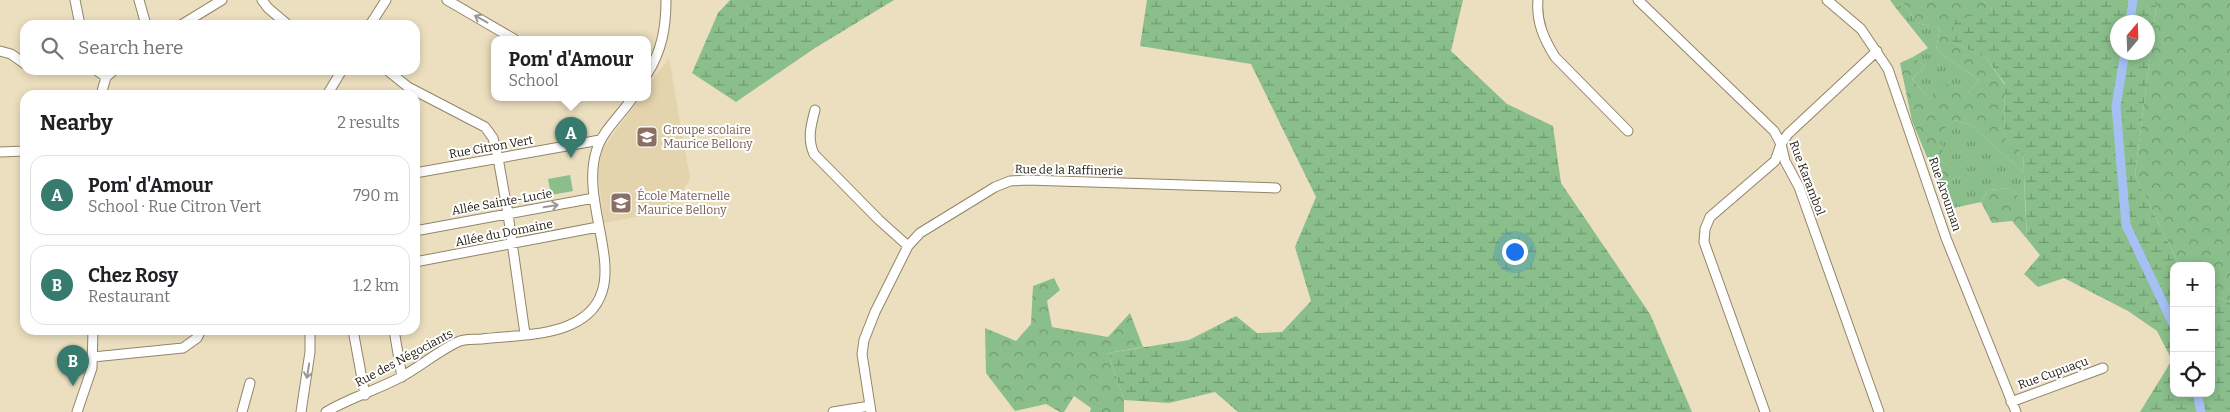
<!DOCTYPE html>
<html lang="en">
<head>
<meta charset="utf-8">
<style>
	body { margin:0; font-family:Bitter,serif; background:#f6f6f6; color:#202124 }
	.controls { position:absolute; right:15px; bottom:15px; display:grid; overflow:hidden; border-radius:10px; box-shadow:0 2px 8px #0003 }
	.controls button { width:45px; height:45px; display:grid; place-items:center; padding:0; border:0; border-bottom:1px solid #e0e0e0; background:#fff; color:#202124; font:25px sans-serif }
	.compass { position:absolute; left:2110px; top:15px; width:45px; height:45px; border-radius:50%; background:#fff; box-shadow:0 2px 8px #0003; rotate:19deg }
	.you { position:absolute; left:1514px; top:251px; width:18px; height:18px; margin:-12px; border:4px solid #fff; border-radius:50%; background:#1a73e8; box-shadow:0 0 0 8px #1a73e833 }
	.badge { display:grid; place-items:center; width:32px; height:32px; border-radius:50%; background:#377b6e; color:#fff; font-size:16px; font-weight:700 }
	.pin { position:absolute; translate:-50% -41px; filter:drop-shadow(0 1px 2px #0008) }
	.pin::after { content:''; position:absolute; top:26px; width:18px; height:15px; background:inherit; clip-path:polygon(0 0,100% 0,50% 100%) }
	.popup { position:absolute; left:491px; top:36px; width:160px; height:65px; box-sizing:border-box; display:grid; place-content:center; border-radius:10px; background:#fff; filter:drop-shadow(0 1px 4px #0005); font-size:16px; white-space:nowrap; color:#757577 }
	.popup b { font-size:19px; color:#202124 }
	.popup::after { content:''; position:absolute; left:50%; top:100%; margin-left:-10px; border:10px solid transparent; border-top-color:#fff }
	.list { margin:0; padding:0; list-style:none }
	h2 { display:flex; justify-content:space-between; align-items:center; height:65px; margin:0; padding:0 20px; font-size:21px }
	h2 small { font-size:16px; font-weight:400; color:#757577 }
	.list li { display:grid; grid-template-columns:32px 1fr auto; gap:15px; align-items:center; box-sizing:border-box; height:80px; margin:0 10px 10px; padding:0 10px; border:1px solid #e0e0e0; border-radius:15px }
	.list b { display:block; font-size:19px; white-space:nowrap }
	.list p { margin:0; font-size:16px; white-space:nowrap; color:#757577 }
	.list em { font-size:16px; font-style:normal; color:#757577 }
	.icon { flex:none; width:28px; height:28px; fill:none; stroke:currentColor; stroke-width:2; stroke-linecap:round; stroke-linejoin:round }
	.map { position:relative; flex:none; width:2230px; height:412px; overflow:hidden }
	.search { position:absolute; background:#fff; box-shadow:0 2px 8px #0003; left:20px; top:20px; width:400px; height:55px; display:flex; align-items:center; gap:12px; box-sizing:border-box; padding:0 18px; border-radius:15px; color:#757577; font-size:19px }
	.panel { position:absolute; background:#fff; box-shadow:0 2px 8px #0003; left:20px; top:90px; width:400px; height:245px; border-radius:15px }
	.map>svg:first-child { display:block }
	.built { fill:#e3d4ae }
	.grass { fill:url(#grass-tufts) }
	.forest { fill:url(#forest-crowns) }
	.wetland { fill:url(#wetland-marsh); fill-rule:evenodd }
	.green { fill:#8abe8b }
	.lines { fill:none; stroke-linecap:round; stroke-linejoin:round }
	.canal { stroke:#a6c0f3; stroke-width:9 }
	.street-casing { stroke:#918568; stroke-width:11 }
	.street { stroke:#fff; stroke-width:9 }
	.oneway { stroke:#9a9893 }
	.labels { text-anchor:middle; stroke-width:4; stroke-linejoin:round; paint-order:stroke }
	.education-label { font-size:12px; fill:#785e54; stroke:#fff; text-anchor:start }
	.street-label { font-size:12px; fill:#1f1a0e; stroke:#fff }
</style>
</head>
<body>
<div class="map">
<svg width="2230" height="412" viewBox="0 0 2230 412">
	<defs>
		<pattern id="grass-tufts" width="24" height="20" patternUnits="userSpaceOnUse" patternTransform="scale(1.25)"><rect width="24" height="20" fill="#8abe8b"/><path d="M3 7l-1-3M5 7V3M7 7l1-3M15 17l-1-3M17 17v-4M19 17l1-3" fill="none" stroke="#709a70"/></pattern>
		<pattern id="forest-crowns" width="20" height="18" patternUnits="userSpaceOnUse" patternTransform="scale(1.25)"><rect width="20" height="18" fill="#8abe8b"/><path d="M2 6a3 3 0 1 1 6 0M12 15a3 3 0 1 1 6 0" fill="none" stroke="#709a70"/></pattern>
		<pattern id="wetland-marsh" width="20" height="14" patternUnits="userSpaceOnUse" patternTransform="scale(1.25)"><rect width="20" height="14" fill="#8abe8b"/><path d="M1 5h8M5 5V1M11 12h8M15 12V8" fill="none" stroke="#709a70"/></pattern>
	</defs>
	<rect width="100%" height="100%" fill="#ecdfbf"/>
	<!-- built -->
	<path class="built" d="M 669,58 L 690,179 L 669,211 L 604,223 L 598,174 L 602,149 L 641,97 L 647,97 L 647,88 Z"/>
	<!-- grass -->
	<path class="grass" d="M 1904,4 L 1917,23 L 1940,28 L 1936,50 L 1979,80 L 1968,93 L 1929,99 L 1912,79 L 1925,66 L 1913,57 L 1928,48 L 1895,7 Z
		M 1955,120 L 1971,125 L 2024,173 L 2025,202 L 2009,188 L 1988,190 L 1981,202 L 1949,209 L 1939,186 L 1965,175 L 1940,161 L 1936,135 Z"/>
	<!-- forest -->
	<path class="forest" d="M 1890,0 L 1983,0 L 1992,10 L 1952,42 L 1986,58 L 2005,85 L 2004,137 L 2023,153 L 2024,173 L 1971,125 L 1955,120 L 1937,135 L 1943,148 L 1940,161 L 1966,175 L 1939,186 L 1912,121 L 1900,63 L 1913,57 L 1925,66 L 1912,79 L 1929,99 L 1943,83 L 1968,93 L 1979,80 L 1936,50 L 1940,28 L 1917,23 L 1904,4 L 1895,7 Z
		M 2157,0 L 2230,0 L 2230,302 L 2211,295 L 2211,266 L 2180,266 L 2135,175 Z
		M 2009,188 L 2025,202 L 2027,239 L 2012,221 L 1992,223 L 1981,202 L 1988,190 Z
		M 1054,278 L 1060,290 L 1047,301 L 1052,327 L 1108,337 L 1130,313 L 1143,347 L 1108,353 L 1124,400 L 1124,412 L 1090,412 L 1091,408 L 1074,396 L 1064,412 L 1060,412 L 1046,404 L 1015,411 L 986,373 L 985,328 L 1016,341 L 1031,324 L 1033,286 Z"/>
	<!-- wetland -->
	<path class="wetland" d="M 730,0 L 894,0 L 815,48 L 736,102 L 692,73 L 718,13 Z
		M 1147,0 L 1463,0 L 1451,51 L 1507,104 L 1553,126 L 1561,183 L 1650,314 L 1692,412 L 1238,412 L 1215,392 L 1169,403 L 1124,400 L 1108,353 L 1189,340 L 1236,316 L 1257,333 L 1282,332 L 1311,301 L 1295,247 L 1316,197 L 1251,64 L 1140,46 Z
		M 1983,0 L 2157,0 L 2135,175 L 2180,266 L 2174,266 L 2174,393 L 2211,393 L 2211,295 L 2230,302 L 2230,412 L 2140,412 L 2172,360 L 2157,331 L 2128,311 L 2064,278 L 2038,287 L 2024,274 L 2040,255 L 2027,239 L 2023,153 L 2004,138 L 2005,84 L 1986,58 L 1952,42 L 1954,21 L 1992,10 ZM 2118,22 L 2148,22 L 2148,52 L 2118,52 Z"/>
	<!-- green -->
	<path class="green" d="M 570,175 L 573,191 L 551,195 L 548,179 Z"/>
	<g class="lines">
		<!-- canal -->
		<path class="canal" d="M 2130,22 L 2133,0
			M 2125,52 L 2116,106 L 2126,225 L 2174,326
			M 2197,393 L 2201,412"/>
		<!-- street casing -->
		<g class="street-casing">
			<path id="street" d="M 75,0 L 80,25
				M 139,0 L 146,25
				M 262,0 L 268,8 L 288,25
				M 447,0 L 514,39
				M 1538,0 C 1536,22 1544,39 1555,57 L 1628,131
				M 1638,0 L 1774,131 L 1781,144 L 1785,161 L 1799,187 L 1879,412
				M 1827,0 L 1861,29 L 1888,69 L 1946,238 L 2016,412
				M 181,25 L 222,0
				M 370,25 L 386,0
				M 0,51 L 11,54 L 25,64
				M 96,70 L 106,77
				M 387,70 L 408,87 L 485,127 L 493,138 L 498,158 L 508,214 L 525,334
				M 647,74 C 662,51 666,27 666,0
				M 101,95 L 106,77 L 114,70
				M 327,95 L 342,70
				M 815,110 C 811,125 807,139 814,154 L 879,220 L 908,246
				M 0,152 L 25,151
				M 415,173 L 600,140
				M 415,231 L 594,198
				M 415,262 L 598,227
				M 353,330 L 365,395
				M 394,330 L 402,377
				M 93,357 L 183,348 L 197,338 L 201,330
				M 2011,402 L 2103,368
				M 77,412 L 92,368 L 93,330
				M 242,412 L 250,383
				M 301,412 L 310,352 L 310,330
				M 326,412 C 349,398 377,390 401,377 C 418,368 444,347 460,341 C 466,339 475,339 482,339 C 522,334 587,338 602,292 C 615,253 581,194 597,149 C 603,130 622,114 633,97
				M 833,412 L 870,406
				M 871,412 L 862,354 L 864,340 L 875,312 L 908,246 L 920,233 L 995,187 L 1010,181 L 1027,180 L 1276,188
				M 1765,412 L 1704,242 L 1705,229 L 1710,217 L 1775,161 L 1781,144 L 1788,134 L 1877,51"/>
		</g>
		<!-- street -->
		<use href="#street" class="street"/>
	</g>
	<!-- one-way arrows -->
	<defs><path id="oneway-shaft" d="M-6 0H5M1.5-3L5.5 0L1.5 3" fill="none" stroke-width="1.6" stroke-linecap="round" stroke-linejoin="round" transform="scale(1.25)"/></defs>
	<g class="oneway">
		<use href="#oneway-shaft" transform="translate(481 19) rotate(-151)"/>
		<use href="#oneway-shaft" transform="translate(551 206) rotate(-10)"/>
		<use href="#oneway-shaft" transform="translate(308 371) rotate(99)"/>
	</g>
	<!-- icons -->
	<defs>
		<g id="school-square" transform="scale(1.125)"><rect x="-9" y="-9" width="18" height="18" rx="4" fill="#8d6e63" stroke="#fff"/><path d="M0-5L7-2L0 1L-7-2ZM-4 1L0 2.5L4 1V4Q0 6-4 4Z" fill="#fff"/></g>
	</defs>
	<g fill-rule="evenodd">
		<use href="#school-square" x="647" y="137"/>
		<use href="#school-square" x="621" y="203"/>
	</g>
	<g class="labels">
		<!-- education labels -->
		<g class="education-label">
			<text x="663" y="134">Groupe scolaire<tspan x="663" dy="14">Maurice Bellony</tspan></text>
			<text x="637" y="200">École Maternelle<tspan x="637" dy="14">Maurice Bellony</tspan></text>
		</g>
		<!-- street labels -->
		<g class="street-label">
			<text transform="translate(491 147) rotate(-10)" y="4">Rue Citron Vert</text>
			<text transform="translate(1069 170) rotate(1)" y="4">Rue de la Raffinerie</text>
			<text transform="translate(1807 178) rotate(69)" y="4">Rue Karambol</text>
			<text transform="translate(1945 194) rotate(71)" y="4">Rue Arouman</text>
			<text transform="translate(502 202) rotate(-10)" y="4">Allée Sainte-Lucie</text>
			<text transform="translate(504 233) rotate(-11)" y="4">Allée du Domaine</text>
			<text transform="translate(404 358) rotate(-28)" y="4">Rue des Négociants</text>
			<text transform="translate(2053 373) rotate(-20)" y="4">Rue Cupuaçu</text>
		</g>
	</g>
</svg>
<div class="controls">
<button>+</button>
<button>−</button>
<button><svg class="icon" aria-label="locate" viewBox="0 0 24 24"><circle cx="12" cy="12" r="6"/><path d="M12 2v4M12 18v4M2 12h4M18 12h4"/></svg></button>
</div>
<svg class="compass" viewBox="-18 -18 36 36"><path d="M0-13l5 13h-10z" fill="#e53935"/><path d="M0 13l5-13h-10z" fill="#757577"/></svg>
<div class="you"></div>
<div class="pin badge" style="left:571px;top:158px">A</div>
<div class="popup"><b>Pom' d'Amour</b>School</div>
<div class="pin badge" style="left:73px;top:386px">B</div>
<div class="search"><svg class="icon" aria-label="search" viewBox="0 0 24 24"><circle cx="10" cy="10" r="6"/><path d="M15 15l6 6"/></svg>Search here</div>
<section class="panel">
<h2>Nearby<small>2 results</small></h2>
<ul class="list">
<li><span class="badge">A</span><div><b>Pom' d'Amour</b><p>School · Rue Citron Vert</p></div><em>790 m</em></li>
<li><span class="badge">B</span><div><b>Chez Rosy</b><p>Restaurant</p></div><em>1.2 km</em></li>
</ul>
</section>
</div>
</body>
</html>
